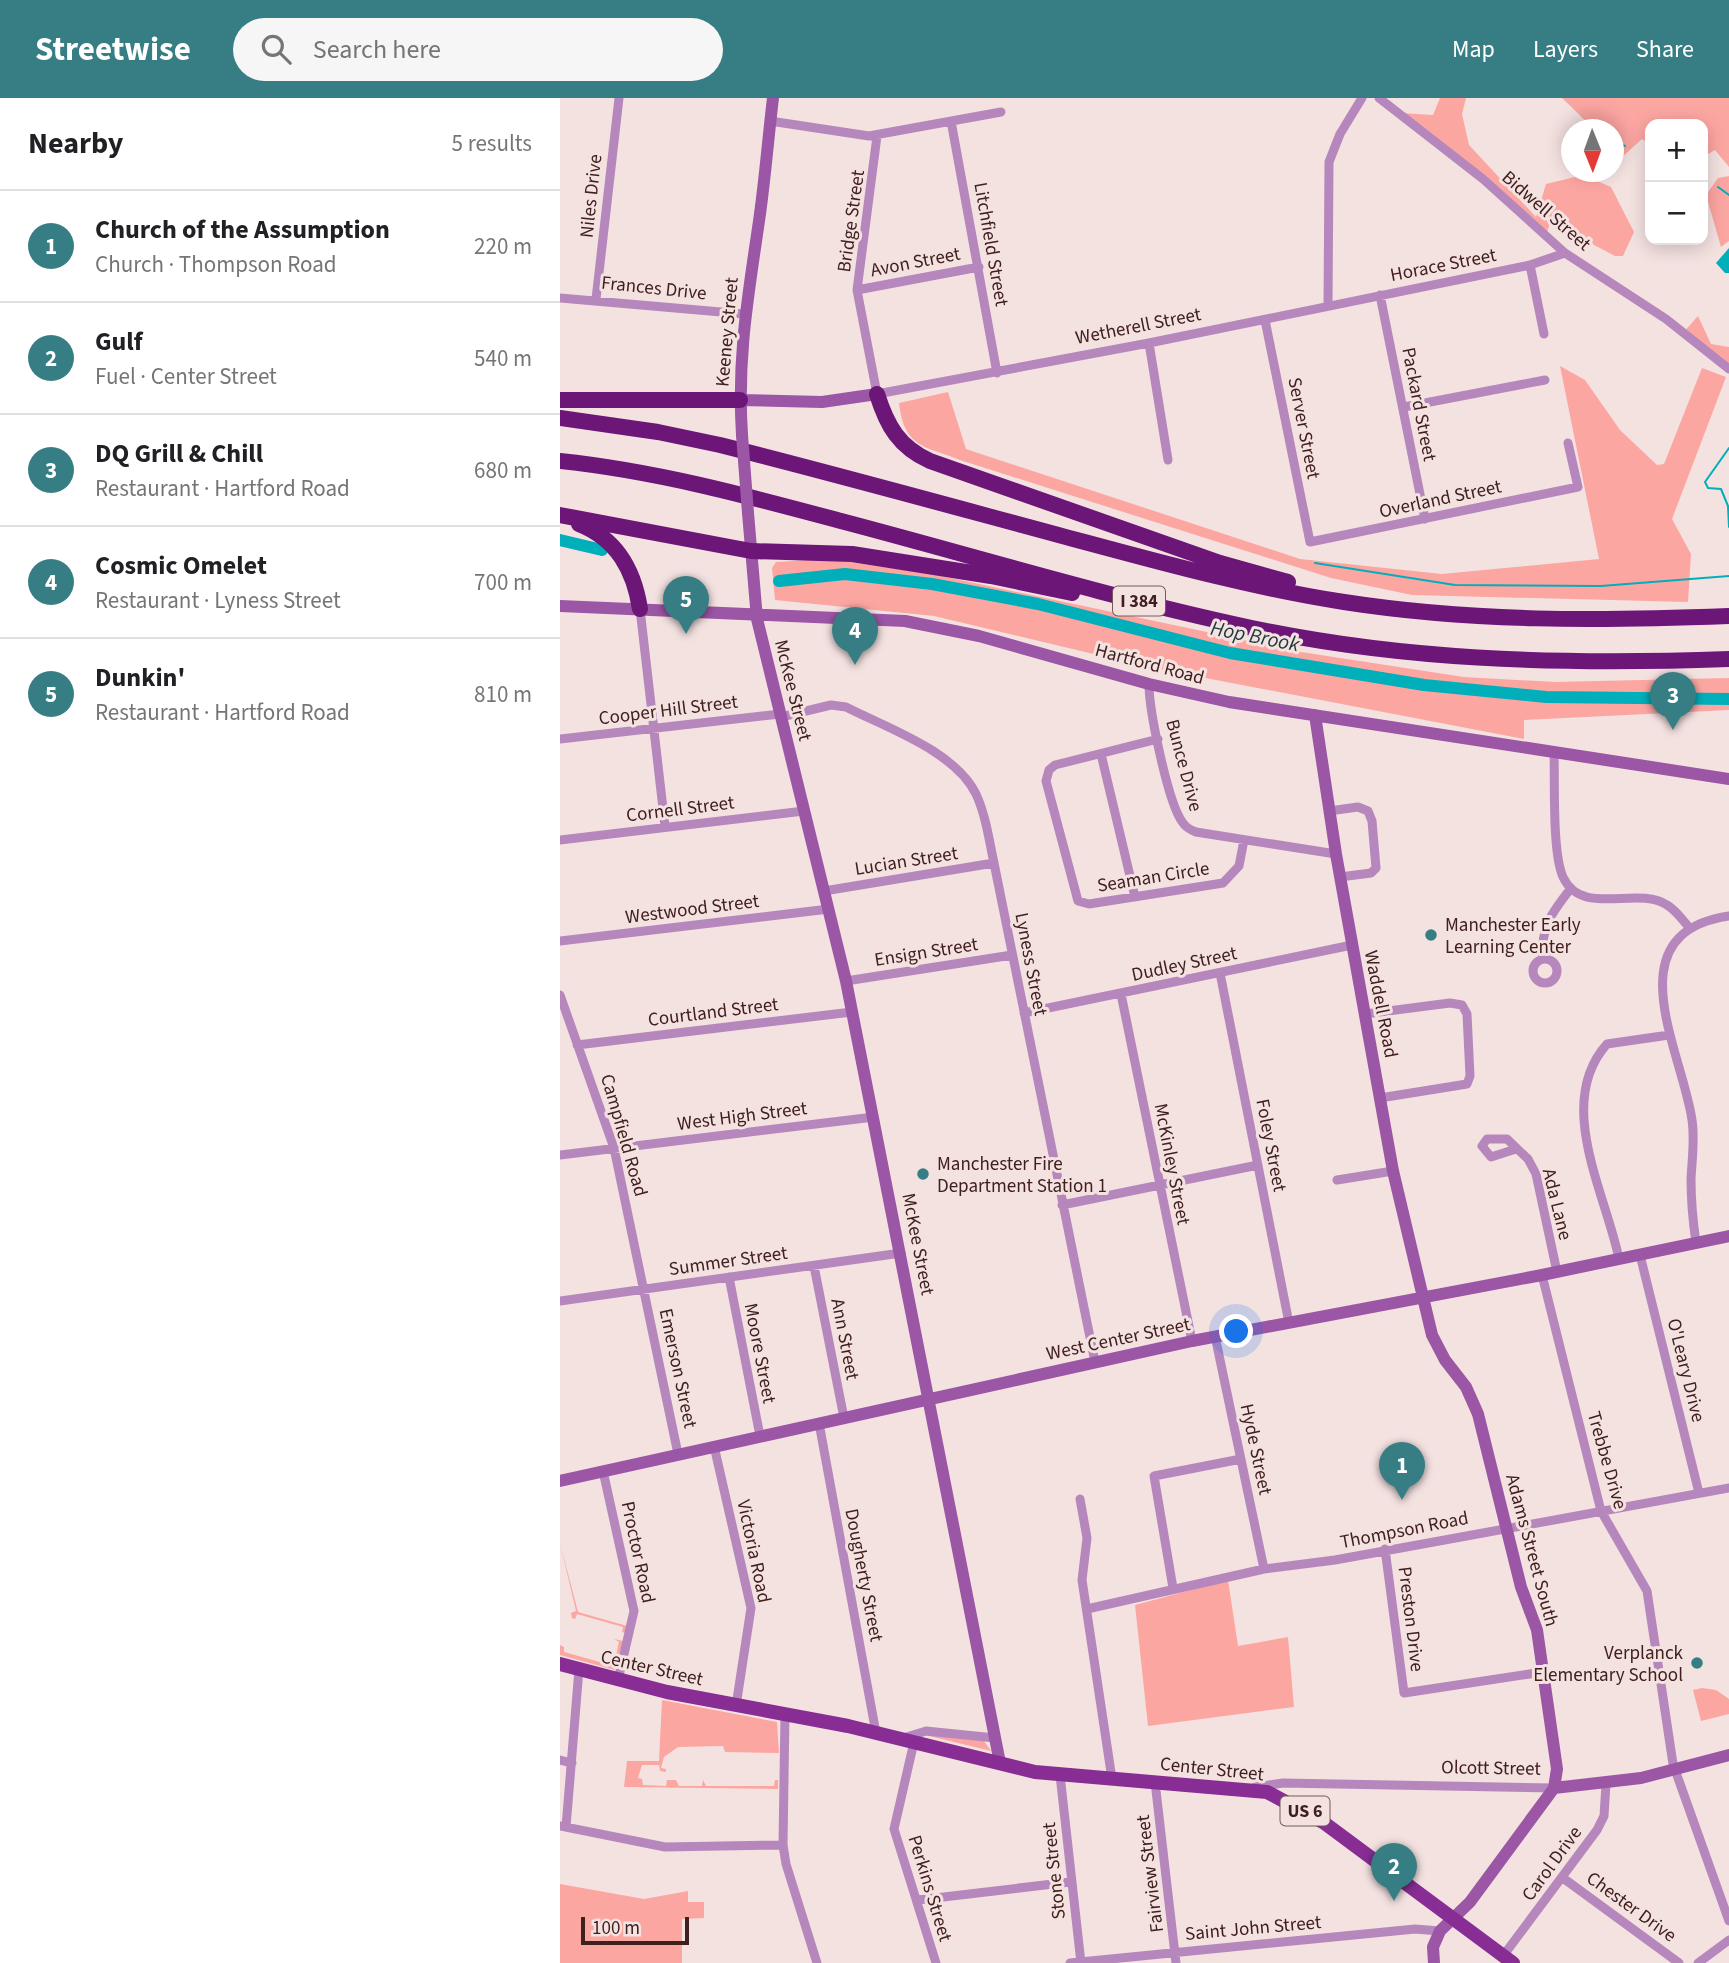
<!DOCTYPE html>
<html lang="en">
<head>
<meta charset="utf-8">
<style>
	body { margin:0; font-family:"Source Sans 3",sans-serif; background:#f6f6f6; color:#202124 }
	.controls { position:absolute; right:21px; top:21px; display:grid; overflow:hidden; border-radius:14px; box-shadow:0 4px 18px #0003 }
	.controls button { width:63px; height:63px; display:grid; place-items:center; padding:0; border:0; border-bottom:2px solid #e0e0e0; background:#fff; color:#202124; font:35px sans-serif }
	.compass { position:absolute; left:1001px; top:21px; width:63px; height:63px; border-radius:50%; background:#fff; box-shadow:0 4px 18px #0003; rotate:179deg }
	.scale { position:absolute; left:21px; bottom:18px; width:108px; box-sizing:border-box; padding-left:7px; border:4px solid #40201f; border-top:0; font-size:19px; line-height:24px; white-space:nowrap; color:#40201f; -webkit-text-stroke:5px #f4e2e1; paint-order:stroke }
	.you { position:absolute; left:677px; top:1234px; width:24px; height:24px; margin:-18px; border:5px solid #fff; border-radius:50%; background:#1a73e8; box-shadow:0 0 0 10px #1a73e833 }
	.badge { display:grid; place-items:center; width:46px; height:46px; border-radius:50%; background:#367e84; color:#fff; font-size:23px; font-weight:700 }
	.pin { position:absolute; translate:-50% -58px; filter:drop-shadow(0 2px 4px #0008) }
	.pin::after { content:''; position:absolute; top:37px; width:24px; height:21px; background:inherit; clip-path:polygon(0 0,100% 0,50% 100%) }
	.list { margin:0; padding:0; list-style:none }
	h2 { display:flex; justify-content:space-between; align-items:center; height:91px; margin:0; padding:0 28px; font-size:30px }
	h2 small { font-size:23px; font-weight:400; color:#757577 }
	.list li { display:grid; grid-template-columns:46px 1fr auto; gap:21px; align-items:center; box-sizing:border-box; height:112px; padding:0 28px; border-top:2px solid #e0e0e0 }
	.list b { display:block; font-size:26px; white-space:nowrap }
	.list p { margin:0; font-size:23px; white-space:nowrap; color:#757577 }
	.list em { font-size:23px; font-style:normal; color:#757577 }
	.icon { flex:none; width:38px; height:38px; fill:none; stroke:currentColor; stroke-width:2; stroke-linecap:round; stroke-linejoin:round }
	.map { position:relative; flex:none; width:1169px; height:1865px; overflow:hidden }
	header { display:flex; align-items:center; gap:42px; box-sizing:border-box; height:98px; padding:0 35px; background:#367e84; color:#fff }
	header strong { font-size:33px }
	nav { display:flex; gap:38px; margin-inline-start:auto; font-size:24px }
	.search { width:490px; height:63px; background:#f6f6f6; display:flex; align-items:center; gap:18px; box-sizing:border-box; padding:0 24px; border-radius:38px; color:#757577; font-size:26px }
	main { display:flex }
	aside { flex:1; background:#fff }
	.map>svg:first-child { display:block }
	.green { fill:#fca6a2 }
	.water { fill:#00afba }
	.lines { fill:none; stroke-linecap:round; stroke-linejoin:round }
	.stream { stroke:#00afba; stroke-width:2 }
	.river { stroke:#00afba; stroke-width:12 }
	.street { stroke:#b687bd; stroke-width:9 }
	.secondary { stroke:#9c56a6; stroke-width:12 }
	.primary { stroke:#872d94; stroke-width:14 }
	.highway { stroke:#6c1678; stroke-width:16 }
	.secondary-bridge { stroke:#9c56a6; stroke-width:12 }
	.poi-dot { fill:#367e84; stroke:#f4e2e1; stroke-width:2.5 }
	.labels { text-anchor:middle; stroke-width:6; stroke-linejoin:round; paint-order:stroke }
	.shield { fill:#f4e2e1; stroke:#765a59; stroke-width:2 }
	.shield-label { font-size:18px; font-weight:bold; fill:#40201f }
	.street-label { font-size:19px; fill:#40201f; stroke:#f4e2e1 }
	.poi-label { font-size:19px; fill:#40201f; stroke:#f4e2e1; text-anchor:start }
	.water-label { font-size:21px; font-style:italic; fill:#1c393c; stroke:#f4e2e1 }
</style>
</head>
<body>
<header>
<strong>Streetwise</strong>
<div class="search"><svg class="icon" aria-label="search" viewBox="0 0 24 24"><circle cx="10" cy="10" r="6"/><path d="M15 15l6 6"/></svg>Search here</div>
<nav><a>Map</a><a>Layers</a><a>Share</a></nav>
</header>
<main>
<aside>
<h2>Nearby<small>5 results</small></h2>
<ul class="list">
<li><span class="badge">1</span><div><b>Church of the Assumption</b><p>Church · Thompson Road</p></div><em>220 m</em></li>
<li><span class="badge">2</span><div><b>Gulf</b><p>Fuel · Center Street</p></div><em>540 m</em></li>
<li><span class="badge">3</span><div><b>DQ Grill &amp; Chill</b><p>Restaurant · Hartford Road</p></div><em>680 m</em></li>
<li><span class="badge">4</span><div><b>Cosmic Omelet</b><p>Restaurant · Lyness Street</p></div><em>700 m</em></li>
<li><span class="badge">5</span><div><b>Dunkin'</b><p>Restaurant · Hartford Road</p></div><em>810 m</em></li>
</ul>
</aside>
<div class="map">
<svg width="1169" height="1865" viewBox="0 0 1169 1865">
	<rect width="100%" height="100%" fill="#f4e2e1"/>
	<!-- green -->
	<path class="green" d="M 880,0 L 906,0 L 902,16 L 909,47 L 976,119 L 986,86 L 1023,77 L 1051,89 L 1074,134 L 1063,158 L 1055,158 L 1013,136 L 1006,117 L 992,120 L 986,137 L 840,15 L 873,17 Z
		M 1002,0 L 1169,0 L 1169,69 L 1155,52 L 1143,59 L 1143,26 L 1090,26 L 1090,46 L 1082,41 L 1059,62 L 1054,57 L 1054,32 L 1034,31 Z
		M 1169,78 L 1169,143 L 1161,149 L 1146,97 L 1158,80 Z
		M 1138,218 L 1151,246 L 1169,249 L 1169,270 L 1123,235 Z
		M 1000,268 L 1025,282 L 1060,332 L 1097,367 L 1104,366 L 1142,270 L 1166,279 L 1112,421 L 1131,456 L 1128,504 L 852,497 L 771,480 L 403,363 C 366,348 344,351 339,305 L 388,294 L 406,351 L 740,461 L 882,476 L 1039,461 Z
		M 269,461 L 372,476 L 741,554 L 904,579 L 995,584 L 1169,580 L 1169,612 L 964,622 L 964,641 L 588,569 L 374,518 L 215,502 L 212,470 L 216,464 Z
		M 0,1445 L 18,1514 L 67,1528 L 65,1535 L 62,1534 L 63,1529 L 17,1516 L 15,1521 L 12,1520 L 11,1515 L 16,1513 Z
		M 668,1482 L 678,1548 L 728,1539 L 734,1609 L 588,1628 L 575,1507 Z
		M 54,1541 L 63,1543 L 55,1572 L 0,1557 L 0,1547 L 4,1549 L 4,1554 L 47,1566 L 49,1561 L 55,1561 L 59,1544 Z
		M 1142,1590 L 1156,1592 L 1169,1601 L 1169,1616 L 1141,1623 L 1133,1592 Z
		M 102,1602 L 217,1624 L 219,1655 L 165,1654 L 163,1648 L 118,1649 L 104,1659 L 101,1670 L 106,1671 L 106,1674 L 100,1673 L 99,1667 L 82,1667 L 78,1680 L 82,1681 L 83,1687 L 106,1688 L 107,1682 L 116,1682 L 119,1688 L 142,1688 L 143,1682 L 146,1688 L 214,1688 L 215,1682 L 218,1682 L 218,1691 L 64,1689 L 67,1663 L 99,1663 Z
		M 361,1636 L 424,1643 L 431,1653 Z
		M 0,1786 L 84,1801 L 128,1793 L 128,1804 L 144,1804 L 144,1820 L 122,1821 L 122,1865 L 0,1865 Z"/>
	<!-- water -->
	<path class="water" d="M 1169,150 L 1169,175 L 1165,175 L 1156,165 Z"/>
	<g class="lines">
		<!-- stream -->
		<path class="stream" d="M 1034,30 L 1037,32
			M 1054,41 L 1065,48
			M 1158,89 L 1169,97
			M 1169,350 L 1145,384 L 1148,390 L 1161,391 L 1168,408 L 1169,429
			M 755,465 L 895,487 L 1041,488 L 1169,478"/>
		<!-- river -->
		<path class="river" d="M 0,442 L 42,452
			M 219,483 L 285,476 L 372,486 L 478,506 L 670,555 L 864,587 L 986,599 L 1169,601"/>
		<!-- street -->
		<path class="street" d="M 819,0 L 923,81 L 1005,155 L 1106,221 L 1169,271
			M 210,23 L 309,38 L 441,14
			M 391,23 L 437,275
			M 317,38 L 297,192 L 317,296 L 589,245 L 970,167 L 1005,155
			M 970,167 L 984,236
			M 297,192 L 419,169
			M 820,197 L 865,421
			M 0,200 L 184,216
			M 36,201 L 59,0
			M 768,208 L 769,64 L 780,36 L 802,0
			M 705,222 L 750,444 L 1018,389 L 1008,345
			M 589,245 L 608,362
			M 844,309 L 985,282
			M 80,511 L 105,728
			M 589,586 C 589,612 608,706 623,725 C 626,730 631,732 636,734 L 776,756
			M 221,619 L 271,607 L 286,609 C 327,630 395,653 416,696 C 426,718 429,742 434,765 L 535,1264
			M 0,641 L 220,616
			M 598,641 L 495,667 L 489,672 L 486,683 L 518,803 L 529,806 L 663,785 L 679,768 L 684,742
			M 994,654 C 995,683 992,755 1003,779 C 1022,820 1077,787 1107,807 C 1116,812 1123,823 1130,830
			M 541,656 L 575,799
			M 769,713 L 798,709 L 808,713 L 812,723 L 816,770 L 811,775 L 780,779
			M 0,742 L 244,713
			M 264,793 L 434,765
			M 0,843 L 269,811
			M973 873a12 12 0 1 1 24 0a12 12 0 1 1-24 0Z
			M 982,861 C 982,827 990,817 1011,790
			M 660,875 L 729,1225
			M 286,883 L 452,857
			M 561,896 L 632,1243
			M 0,897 L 54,1050 L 118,1356
			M 464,915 L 792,847
			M 805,916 L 890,905 L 902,907 L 907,916 L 910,978 L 907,986 L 820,1000
			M 17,947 L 292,914
			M 956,1051 L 931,1059 L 922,1048 L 927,1041 L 947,1041 L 968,1061 L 976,1076 L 997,1174
			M 0,1057 L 314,1019
			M 777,1082 L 833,1073
			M 502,1107 L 698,1067
			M 1136,1145 C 1133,1124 1131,1103 1131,1081 C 1132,1061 1135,1042 1132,1022 C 1122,953 1053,835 1169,818
			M 1080,1157 L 1139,1395
			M 1059,1161 C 1046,1096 994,1005 1047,946 L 1109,937
			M 254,1168 L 284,1320
			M 982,1177 L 1041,1413 L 1087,1493 L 1113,1666 L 1169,1823
			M 169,1179 L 200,1338
			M 0,1203 L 341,1155
			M 655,1238 L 704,1471
			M 259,1325 L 316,1635
			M 154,1348 L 191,1510 L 176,1608
			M 43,1373 L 74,1513 L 58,1582
			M 520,1401 L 527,1440 L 522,1482 L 552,1681
			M 825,1451 L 844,1595 L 983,1574
			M 613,1490 L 594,1378 L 681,1361
			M 527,1511 L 704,1471 L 775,1462 L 1169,1390
			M 225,1616 L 223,1747 L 226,1766 L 257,1865
			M 340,1641 L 366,1633 L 435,1640
			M 354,1644 L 334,1731 L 376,1865
			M 0,1662 L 12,1665
			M 500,1677 L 521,1865
			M 595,1684 L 616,1865
			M 695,1689 L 723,1685 L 994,1690
			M 0,1728 L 105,1749 L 223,1747
			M 6,1729 L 19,1571
			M 1003,1780 L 1119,1865
			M 358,1802 L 510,1784
			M 943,1858 L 1037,1732 L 1044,1718 L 1046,1686
			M 510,1865 L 855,1831 L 880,1833
			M 1138,1865 L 1169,1842"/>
		<!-- secondary -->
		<path class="secondary" d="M 180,302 L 262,304 L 317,296
			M 182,337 C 177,259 188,199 199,123 C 205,82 208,41 213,0
			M 188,415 L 197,521 L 286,883 L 440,1665
			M 0,508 L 345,523 L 419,538 L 589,586 L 669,604 L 1169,681
			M 755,617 L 776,756 L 833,1073 L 872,1237 L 885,1262 L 906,1289 L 918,1316 L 961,1489 L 977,1532 L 997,1671 L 994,1690 L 910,1804 L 880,1833 L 873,1849 L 874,1865
			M 0,1383 L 632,1243 L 982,1177 L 1169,1138
			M 994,1690 L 1081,1680 L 1169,1657"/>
		<!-- primary -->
		<path class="primary" d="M 0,1566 L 107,1594 L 288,1628 L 475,1674 L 707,1694 L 763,1724 L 953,1865"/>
		<!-- highway -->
		<path class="highway" d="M 317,296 C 327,328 339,349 370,363 L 660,465 L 728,484
			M 0,302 L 180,302
			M 0,320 L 98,334 L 160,347 C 279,377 398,410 517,442 C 606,466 694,490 784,504 C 913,524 1040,523 1169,518
			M 0,363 C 96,373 188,398 281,423 C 410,457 539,496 669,525 C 834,563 1000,567 1169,561
			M 0,417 L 191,453 L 292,456 L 431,478 L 512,495
			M 19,426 C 57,441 74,472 80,511"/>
		<!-- secondary-bridge -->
		<path class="secondary-bridge" d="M 182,337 L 188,415"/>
	</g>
	<!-- markers -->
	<g class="poi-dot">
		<circle cx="871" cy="837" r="7"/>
		<circle cx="363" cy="1076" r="7"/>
		<circle cx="1137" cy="1565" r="7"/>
	</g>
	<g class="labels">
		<!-- shield labels -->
		<g class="shield">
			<rect x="553" y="488.5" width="52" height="29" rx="5"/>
			<rect x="720.5" y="1698.5" width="49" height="29" rx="5"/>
		</g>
		<g class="shield-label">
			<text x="579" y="509">I 384</text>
			<text x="745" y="1719">US 6</text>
		</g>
		<!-- street labels -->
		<g class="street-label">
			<text transform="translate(30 98) rotate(-84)" y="7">Niles Drive</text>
			<text transform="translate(987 112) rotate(41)" y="7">Bidwell Street</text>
			<text transform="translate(290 123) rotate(-82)" y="7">Bridge Street</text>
			<text transform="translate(432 146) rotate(80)" y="7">Litchfield Street</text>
			<text transform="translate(355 163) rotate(-11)" y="7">Avon Street</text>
			<text transform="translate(883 166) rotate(-11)" y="7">Horace Street</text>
			<text transform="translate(94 189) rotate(6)" y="7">Frances Drive</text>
			<text transform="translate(578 227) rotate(-11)" y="7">Wetherell Street</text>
			<text transform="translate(166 234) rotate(-85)" y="7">Keeney Street</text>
			<text transform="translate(860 306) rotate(79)" y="7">Packard Street</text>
			<text transform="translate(745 330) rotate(79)" y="7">Server Street</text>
			<text transform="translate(880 400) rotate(-12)" y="7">Overland Street</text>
			<text transform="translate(590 565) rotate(15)" y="7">Hartford Road</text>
			<text transform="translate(234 592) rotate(76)" y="7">McKee Street</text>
			<text transform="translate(108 611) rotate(-7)" y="7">Cooper Hill Street</text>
			<text transform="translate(625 667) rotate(75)" y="7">Bunce Drive</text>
			<text transform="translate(120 710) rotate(-7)" y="7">Cornell Street</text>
			<text transform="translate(346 762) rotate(-9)" y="7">Lucian Street</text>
			<text transform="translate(593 778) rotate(-9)" y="7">Seaman Circle</text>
			<text transform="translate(132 810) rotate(-7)" y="7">Westwood Street</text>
			<text transform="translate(366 853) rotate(-9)" y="7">Ensign Street</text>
			<text transform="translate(624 865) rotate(-12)" y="7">Dudley Street</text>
			<text transform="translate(472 866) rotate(79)" y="7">Lyness Street</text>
			<text transform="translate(822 906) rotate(79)" y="7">Waddell Road</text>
			<text transform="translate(153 913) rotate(-7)" y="7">Courtland Street</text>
			<text transform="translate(182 1017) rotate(-7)" y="7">West High Street</text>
			<text transform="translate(65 1037) rotate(74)" y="7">Campfield Road</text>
			<text transform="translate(712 1047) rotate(79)" y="7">Foley Street</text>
			<text transform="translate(613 1066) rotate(79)" y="7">McKinley Street</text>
			<text transform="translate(998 1106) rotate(76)" y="7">Ada Lane</text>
			<text transform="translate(359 1146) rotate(79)" y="7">McKee Street</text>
			<text transform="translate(168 1162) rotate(-8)" y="7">Summer Street</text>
			<text transform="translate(558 1240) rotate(-12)" y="7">West Center Street</text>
			<text transform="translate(286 1241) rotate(79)" y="7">Ann Street</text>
			<text transform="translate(201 1255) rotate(79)" y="7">Moore Street</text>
			<text transform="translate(119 1270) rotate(78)" y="7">Emerson Street</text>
			<text transform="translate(1127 1272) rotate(76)" y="7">O'Leary Drive</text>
			<text transform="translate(697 1351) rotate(78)" y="7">Hyde Street</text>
			<text transform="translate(1048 1362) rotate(74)" y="7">Trebbe Drive</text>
			<text transform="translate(844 1431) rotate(-11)" y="7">Thompson Road</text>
			<text transform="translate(973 1452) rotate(75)" y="7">Adams Street South</text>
			<text transform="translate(195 1453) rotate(78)" y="7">Victoria Road</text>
			<text transform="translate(79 1454) rotate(78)" y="7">Proctor Road</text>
			<text transform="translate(305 1477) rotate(79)" y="7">Dougherty Street</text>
			<text transform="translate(852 1521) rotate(83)" y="7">Preston Drive</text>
			<text transform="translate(92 1569) rotate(13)" y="7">Center Street</text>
			<text transform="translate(931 1669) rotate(1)" y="7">Olcott Street</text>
			<text transform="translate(652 1670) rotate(6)" y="7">Center Street</text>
			<text transform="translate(991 1765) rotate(-54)" y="7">Carol Drive</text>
			<text transform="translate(493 1773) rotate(-96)" y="7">Stone Street</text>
			<text transform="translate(589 1776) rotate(-97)" y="7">Fairview Street</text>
			<text transform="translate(371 1790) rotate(73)" y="7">Perkins Street</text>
			<text transform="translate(1072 1808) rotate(36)" y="7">Chester Drive</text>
			<text transform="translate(693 1829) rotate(-5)" y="7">Saint John Street</text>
		</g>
		<!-- poi labels -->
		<g class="poi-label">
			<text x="885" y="833">Manchester Early<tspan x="885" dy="22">Learning Center</tspan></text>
			<text x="377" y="1072">Manchester Fire<tspan x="377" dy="22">Department Station 1</tspan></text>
			<text x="1123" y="1561" text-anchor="end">Verplanck<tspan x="1123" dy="22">Elementary School</tspan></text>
		</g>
		<!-- water labels -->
		<g class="water-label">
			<text transform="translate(695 538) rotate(11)" y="7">Hop Brook</text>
		</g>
	</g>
</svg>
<div class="controls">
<button>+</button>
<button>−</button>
</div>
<svg class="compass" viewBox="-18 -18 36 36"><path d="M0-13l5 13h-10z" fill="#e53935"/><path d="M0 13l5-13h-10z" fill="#757577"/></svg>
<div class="scale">100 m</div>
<div class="you"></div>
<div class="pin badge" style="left:842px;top:1402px">1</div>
<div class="pin badge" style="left:834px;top:1803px">2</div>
<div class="pin badge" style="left:1113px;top:632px">3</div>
<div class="pin badge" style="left:295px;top:567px">4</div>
<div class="pin badge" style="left:126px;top:536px">5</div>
</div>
</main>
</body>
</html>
